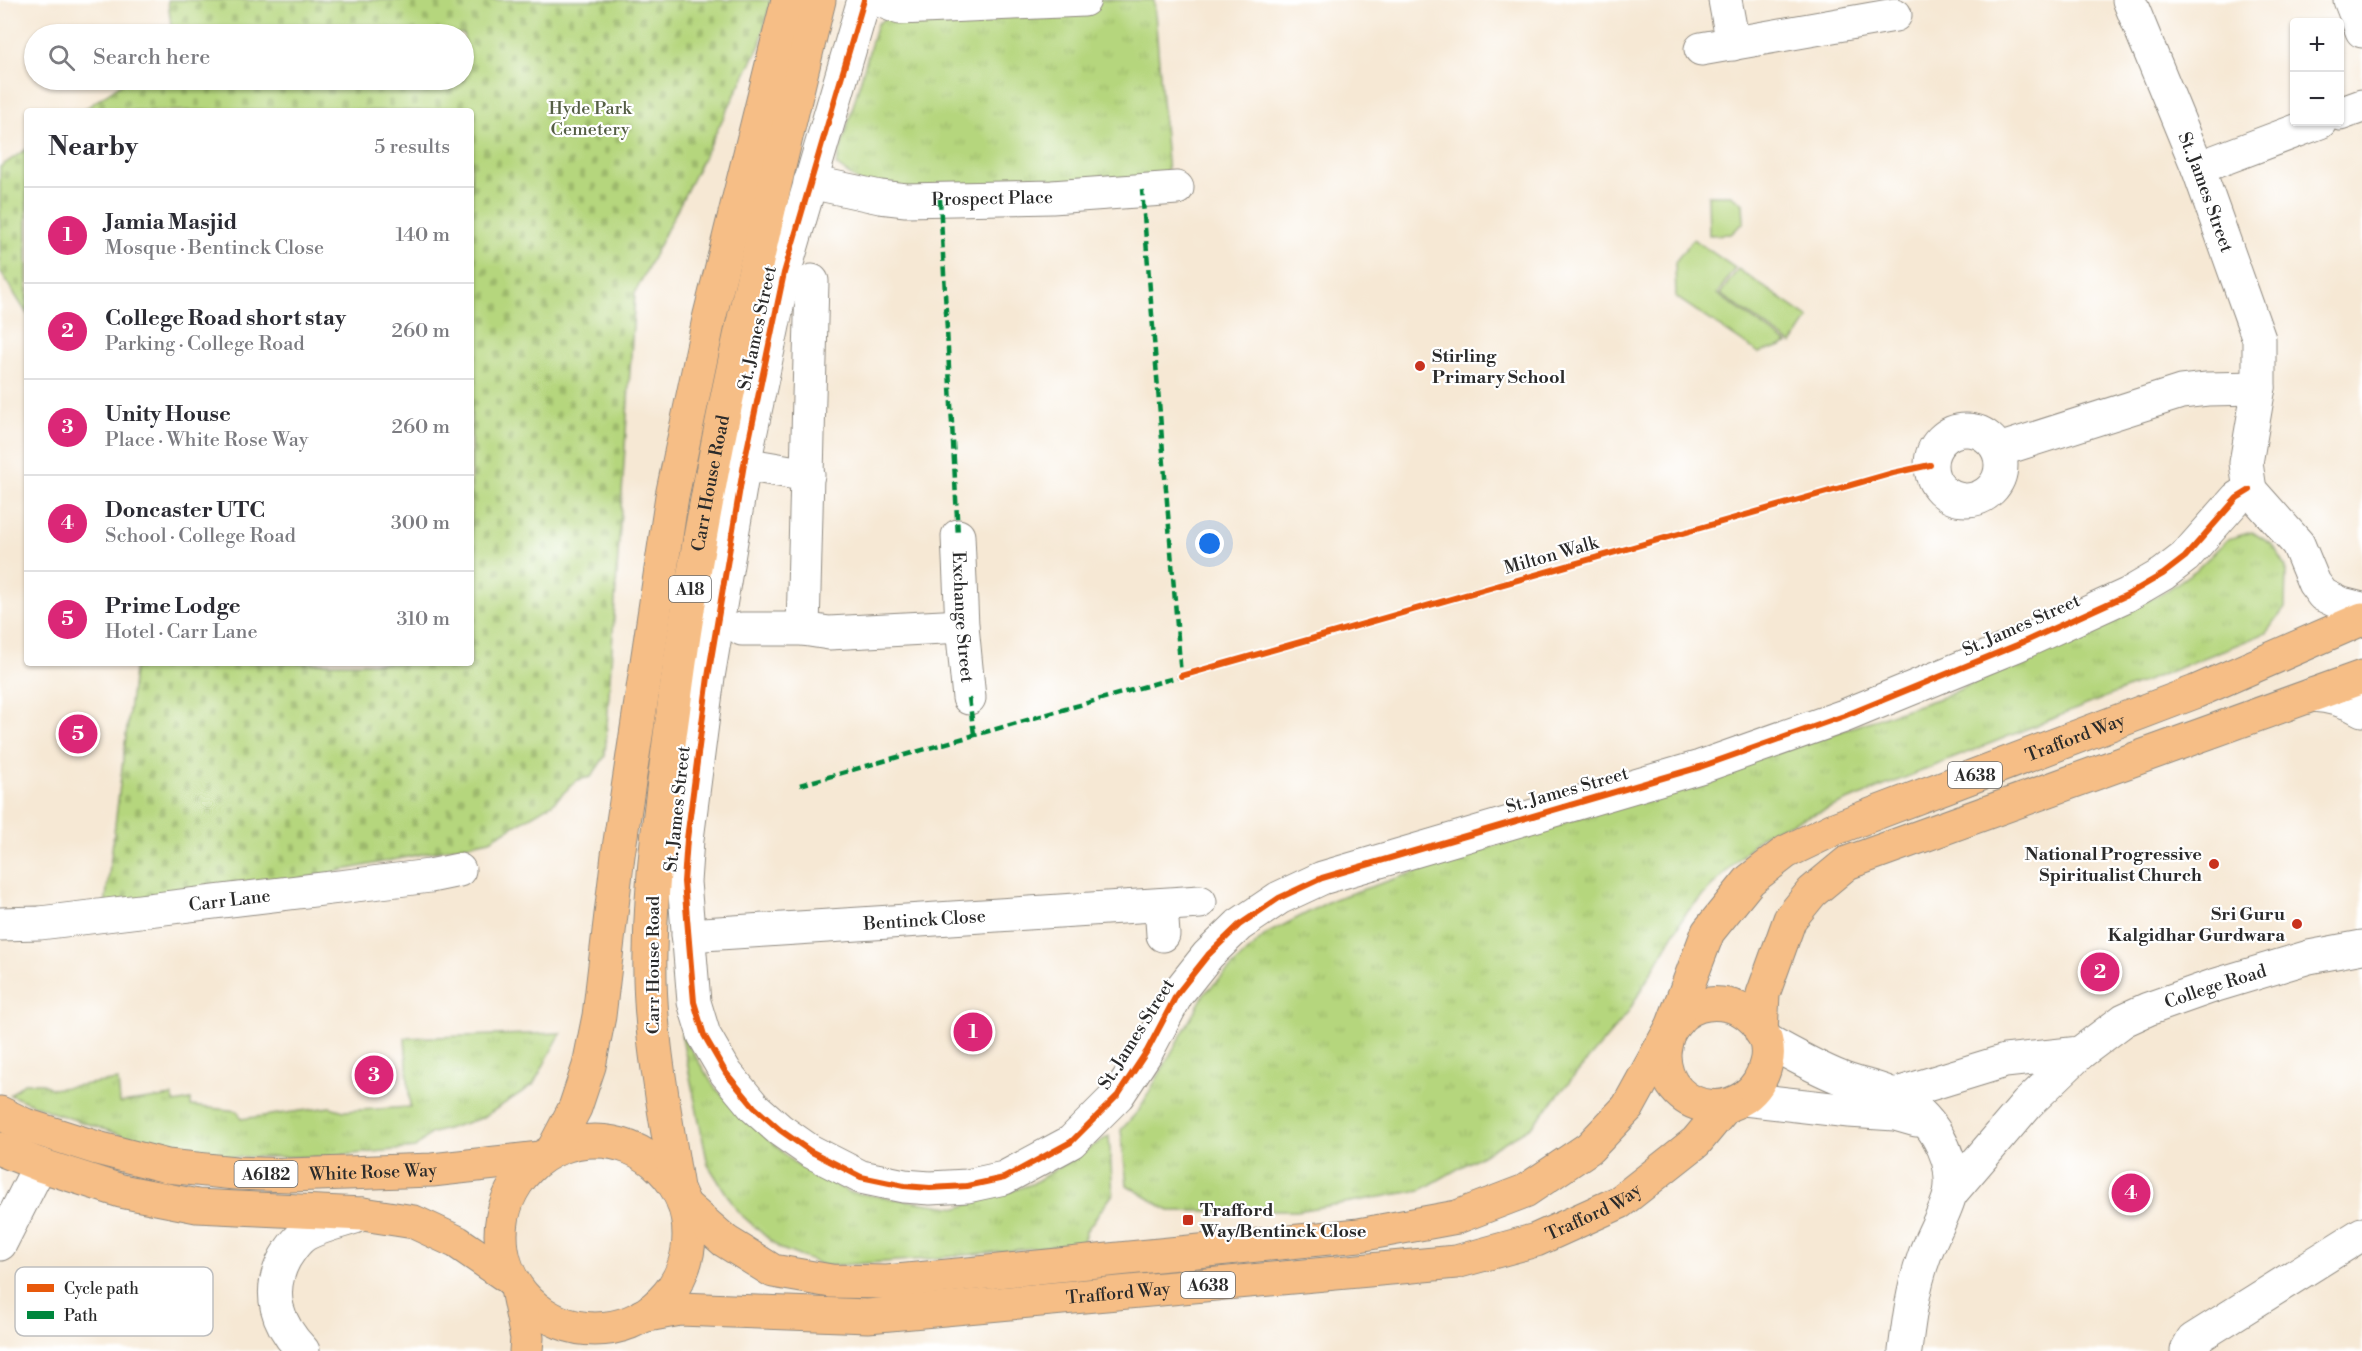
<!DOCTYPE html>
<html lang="en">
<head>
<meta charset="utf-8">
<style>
	body { margin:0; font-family:"Libre Bodoni",serif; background:#f2f2f3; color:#2b2b33 }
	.controls { position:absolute; right:18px; top:18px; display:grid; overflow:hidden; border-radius:6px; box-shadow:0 2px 4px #0004 }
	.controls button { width:54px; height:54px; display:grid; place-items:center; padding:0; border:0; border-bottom:2px solid #e1e1e2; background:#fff; color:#2b2b33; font:30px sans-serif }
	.you { position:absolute; left:1210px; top:544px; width:21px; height:21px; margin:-15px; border:4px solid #fff; border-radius:50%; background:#1a73e8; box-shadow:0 0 0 9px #1a73e833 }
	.badge { display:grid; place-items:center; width:39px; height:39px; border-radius:50%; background:#db2777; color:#fff; font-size:20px; font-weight:700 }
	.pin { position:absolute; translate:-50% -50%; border:3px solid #fff; box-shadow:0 2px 6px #0006 }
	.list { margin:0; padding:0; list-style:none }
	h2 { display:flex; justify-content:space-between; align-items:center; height:78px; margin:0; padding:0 24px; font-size:26px }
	h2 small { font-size:20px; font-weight:400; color:#7c7c81 }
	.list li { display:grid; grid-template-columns:39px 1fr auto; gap:18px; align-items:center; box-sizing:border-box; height:96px; padding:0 24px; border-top:2px solid #e1e1e2 }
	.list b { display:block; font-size:22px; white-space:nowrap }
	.list p { margin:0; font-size:20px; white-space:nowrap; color:#7c7c81 }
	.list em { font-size:20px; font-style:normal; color:#7c7c81 }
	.icon { flex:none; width:33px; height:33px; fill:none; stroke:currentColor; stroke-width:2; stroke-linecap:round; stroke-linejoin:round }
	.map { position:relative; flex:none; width:2362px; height:1351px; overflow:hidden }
	.search { position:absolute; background:#fff; box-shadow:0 2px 4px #0004; left:24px; top:24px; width:450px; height:66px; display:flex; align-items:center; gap:15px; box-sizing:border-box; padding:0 21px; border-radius:33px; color:#7c7c81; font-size:22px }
	.panel { position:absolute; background:#fff; box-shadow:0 2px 4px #0004; left:24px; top:108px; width:450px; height:558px; border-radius:6px }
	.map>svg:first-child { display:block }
	.grass { fill:url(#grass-tufts); stroke:#708054; stroke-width:1.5 }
	.cemetery { fill:url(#cemetery-stones); stroke:#708054; stroke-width:1.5 }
	.park { fill:#b5d67d; stroke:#708054; stroke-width:1.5 }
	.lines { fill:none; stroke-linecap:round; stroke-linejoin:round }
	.minor-casing { stroke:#908a80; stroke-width:35 }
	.highway-casing { stroke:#908a80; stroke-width:35 }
	.minor { stroke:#fff; stroke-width:33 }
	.highway { stroke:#f6be86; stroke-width:33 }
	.quiet { stroke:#00873e; stroke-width:4.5; stroke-dasharray:9 4.5; stroke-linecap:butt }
	.cycleway-casing { stroke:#fff; stroke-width:10 }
	.cycleway { stroke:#e8590c; stroke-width:6 }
	.poi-dot { fill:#c8321e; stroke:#fff; stroke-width:2 }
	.labels { text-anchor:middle; stroke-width:4.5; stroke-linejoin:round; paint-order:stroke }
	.shield { fill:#fff; stroke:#6b6b6b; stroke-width:1.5 }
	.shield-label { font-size:16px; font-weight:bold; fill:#2b2b2b }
	.park-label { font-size:18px; fill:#545e44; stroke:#fff }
	.street-label { font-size:18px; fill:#2b2b2b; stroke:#fff }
	.poi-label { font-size:18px; font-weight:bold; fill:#2b2b2b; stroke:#fff; text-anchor:start }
	.key { fill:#fff; stroke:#bfbfbf; stroke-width:1.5 }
	.key-label { font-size:16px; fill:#2b2b2b }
</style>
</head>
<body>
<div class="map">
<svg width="2362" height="1351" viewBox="0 0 2362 1351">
	<defs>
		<pattern id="grass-tufts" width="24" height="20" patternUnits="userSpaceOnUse" patternTransform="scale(1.5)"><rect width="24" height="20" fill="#b5d67d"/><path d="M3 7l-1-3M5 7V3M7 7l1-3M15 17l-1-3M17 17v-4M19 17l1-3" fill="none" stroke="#9cb86c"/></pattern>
		<pattern id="cemetery-stones" width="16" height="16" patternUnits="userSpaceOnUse" patternTransform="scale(1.5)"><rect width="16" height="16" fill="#b5d67d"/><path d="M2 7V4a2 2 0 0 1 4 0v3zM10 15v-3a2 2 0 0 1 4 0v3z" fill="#9cb86c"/></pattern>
	</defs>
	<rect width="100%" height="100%" fill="#fff"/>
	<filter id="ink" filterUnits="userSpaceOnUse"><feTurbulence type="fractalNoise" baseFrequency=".0167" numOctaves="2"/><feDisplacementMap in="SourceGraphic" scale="12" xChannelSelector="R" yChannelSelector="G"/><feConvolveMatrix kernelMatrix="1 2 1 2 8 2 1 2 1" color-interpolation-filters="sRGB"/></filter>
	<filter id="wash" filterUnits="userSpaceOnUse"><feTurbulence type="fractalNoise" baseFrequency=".008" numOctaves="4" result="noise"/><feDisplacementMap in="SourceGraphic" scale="24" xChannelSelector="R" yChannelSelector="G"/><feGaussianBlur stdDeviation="1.35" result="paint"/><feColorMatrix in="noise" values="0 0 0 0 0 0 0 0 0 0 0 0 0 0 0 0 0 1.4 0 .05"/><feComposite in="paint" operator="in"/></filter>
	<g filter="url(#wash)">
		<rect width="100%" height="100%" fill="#f6e8d4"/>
		<!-- grass -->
		<path class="grass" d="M 1084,0 L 1154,0 L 1169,187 L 880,197 L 836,165 L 877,24 L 900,8 Z
			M 2252,532 L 2273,545 L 2286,567 L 2285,608 L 2266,633 L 1762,835 L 1686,913 L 1627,1014 L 1531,1127 L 1421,1190 L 1297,1211 L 1169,1211 L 1127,1185 L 1121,1130 L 1139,1110 L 1205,993 L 1266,934 L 1334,899 L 1946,696 L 2163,593 L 2196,570 L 2228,539 Z
			M 561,1033 L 533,1085 L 482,1118 L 430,1134 L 415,1148 L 322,1157 L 218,1157 L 128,1137 L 54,1113 L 10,1095 L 24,1083 L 42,1083 L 52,1089 L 118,1080 L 120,1103 L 172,1096 L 175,1103 L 191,1100 L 191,1106 L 238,1111 L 241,1119 L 330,1107 L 344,1111 L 410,1107 L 405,1038 Z
			M 681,1033 L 715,1088 L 795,1164 L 849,1192 L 958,1208 L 1032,1184 L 1109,1136 L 1113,1194 L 1086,1231 L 1083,1243 L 927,1259 L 825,1266 L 779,1248 L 738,1212 L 708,1165 Z"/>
		<!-- cemetery -->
		<path class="cemetery" d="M 168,0 L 771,0 L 760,45 L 635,293 L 605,756 L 591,777 L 577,780 L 552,804 L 490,840 L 159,908 L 104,914 L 135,663 L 471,663 L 471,111 L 82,111 L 127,80 L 464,80 L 464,34 L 172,34 Z
			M 27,149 L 27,314 L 0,271 L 0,167 Z"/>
		<!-- park -->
		<path class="park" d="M 1708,195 L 1731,195 L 1743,204 L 1744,222 L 1731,234 L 1709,235 Z
			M 1693,239 L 1735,268 L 1717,294 L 1788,344 L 1759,353 L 1676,297 L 1675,262 Z
			M 1738,269 L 1809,318 L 1792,344 L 1720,294 Z"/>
	</g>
	<g filter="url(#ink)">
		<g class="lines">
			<!-- minor casing -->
			<g class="minor-casing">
				<g id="minor">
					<path d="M 864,0 L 784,273 L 744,464 L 708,677 L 687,839 L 684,882 L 694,1002 L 704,1035 L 726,1073 L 754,1107 L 780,1130 L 810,1151 L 861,1177 L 904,1186 L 930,1188 L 967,1186 L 1004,1178 L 1071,1142 L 1118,1095 L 1147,1051 L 1177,994 L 1208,955 L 1239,925 L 1279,898 L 1322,878 L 1700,767 L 1844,716 L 2017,645 L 2127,595 L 2163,574 L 2185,557 L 2237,498 L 2250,490"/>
					<path d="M 879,0 L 900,8 L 1084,0"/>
					<path d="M 1725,0 L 1733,44"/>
					<path id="s1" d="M 2129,0 L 2198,168 L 2259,339 L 2259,387 L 2246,463 L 2250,490"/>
					<path d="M 2350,0 L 2362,31"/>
					<path d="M 1701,49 L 1895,15"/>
					<path d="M 2340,114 L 2362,106"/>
					<path d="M 2198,168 L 2320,122"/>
					<path id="s2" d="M 810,182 L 880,197 L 906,200 L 1052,197 L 1177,188"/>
					<circle cx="1966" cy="465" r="35"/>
					<path d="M 1999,450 L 2181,392 L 2207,389 L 2259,388"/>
					<path d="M 744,464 L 808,475"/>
					<path d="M 2250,490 L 2298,544 L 2314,583 L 2323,595 L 2342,604 L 2362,609"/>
					<path id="s3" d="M 958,536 L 962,626 L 969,698"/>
					<path d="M 742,629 L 803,629 L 829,633 L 962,626"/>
					<path d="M 803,629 L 812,281"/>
					<path d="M 2312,695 C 2331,696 2346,700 2362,710"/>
					<path d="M 1161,905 L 1163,935"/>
					<path id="s4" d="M 0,924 L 40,923 L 430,876 L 459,870"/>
					<path id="s5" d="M 688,935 L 1200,902"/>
					<path d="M 1766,1040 C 1790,1053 1814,1067 1839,1077 C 1857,1085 1878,1087 1895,1096 C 1929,1113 1957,1155 1950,1194 C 1946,1212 1930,1238 1924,1257 C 1913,1287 1909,1319 1905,1351"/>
					<path id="s6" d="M 1894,1095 L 2005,1061 L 2080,1053 L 2124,1020 L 2148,1009 L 2213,986 L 2309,957 L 2362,947"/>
					<path d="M 1744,1099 L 1849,1111 L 1895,1114 L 1916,1120"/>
					<path d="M 1950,1194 L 2027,1104 L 2080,1053"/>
					<path d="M 0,1244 L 40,1165"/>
					<path d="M 303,1351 C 277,1324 266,1293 285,1258 C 290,1250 297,1239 306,1234 C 323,1225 345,1221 363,1214"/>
					<path d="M 2187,1351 L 2193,1340 L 2362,1234"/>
				</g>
			</g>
			<!-- highway casing -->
			<g class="highway-casing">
				<g id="highway">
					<path d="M 1761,1032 L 1763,994 L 1790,919 L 1812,892 L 1847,863 L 2362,677"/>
					<path d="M 1667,1037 C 1666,1042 1664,1049 1664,1055 C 1665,1118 1752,1126 1766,1063 C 1770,1049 1765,1032 1755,1021 C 1737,1001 1706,998 1685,1013 C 1680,1016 1676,1023 1672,1027"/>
					<path id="s7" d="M 0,1113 L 25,1125 L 97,1148 L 167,1166 L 235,1173 L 289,1175 L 432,1170 L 540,1158"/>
					<circle cx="595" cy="1235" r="94"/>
					<path d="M 0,1149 L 40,1165 L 121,1191 L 197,1206 L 363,1214 L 414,1222 L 457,1242 L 511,1279"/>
					<path d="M 553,1150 L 575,1108 L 589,1066 L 599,1016 L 618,855 L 672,496 L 709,319 L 788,0"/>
					<path id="s8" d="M 677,1188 C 665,1110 648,1033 650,953 C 651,870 663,788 674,706 C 705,467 762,235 819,0"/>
					<path id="s9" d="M 684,1205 L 725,1241 L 773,1271 L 831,1281 L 887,1282 L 1359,1235 L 1457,1217 L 1525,1191 L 1589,1148 L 1628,1107 L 1672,1027 L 1708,932 L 1750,880 L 1786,852 L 1834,829 L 2195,692 L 2362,619"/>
					<path d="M 517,1289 L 527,1338 L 526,1351"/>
					<path id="s10" d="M 642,1316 L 680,1309 L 868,1316 L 1456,1262 L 1536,1240 L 1620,1202 L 1696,1142 L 1726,1106"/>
				</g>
			</g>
			<!-- minor -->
			<use href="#minor" class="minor"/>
			<!-- highway -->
			<use href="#highway" class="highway"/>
			<!-- quiet -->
			<path class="quiet" d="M 940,199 L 958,536
				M 969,698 L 974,734
				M 800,785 L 1181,676 L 1142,190"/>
			<!-- cycleway casing -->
			<g class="cycleway-casing">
				<path id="cycleway" d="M 864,0 L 784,273 L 744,464 L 708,677 L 687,839 L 684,882 L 694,1002 L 704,1035 L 726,1073 L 754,1107 L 780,1130 L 810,1151 L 861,1177 L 904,1186 L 930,1188 L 967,1186 L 1004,1178 L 1071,1142 L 1118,1095 L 1147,1051 L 1177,994 L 1208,955 L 1239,925 L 1279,898 L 1322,878 L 1700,767 L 1844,716 L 2017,645 L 2127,595 L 2163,574 L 2185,557 L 2237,498 L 2250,490
					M 1181,676 L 1893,473 L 1930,465"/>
			</g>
			<!-- cycleway -->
			<use href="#cycleway" class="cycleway"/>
		</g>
	</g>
	<!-- markers -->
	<g class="poi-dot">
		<circle cx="1420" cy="366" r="6"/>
		<circle cx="2214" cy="864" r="6"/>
		<circle cx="2297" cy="924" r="6"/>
		<rect x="1182" y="1214" width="12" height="12" rx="3"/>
	</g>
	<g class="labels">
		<!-- shield labels -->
		<g class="shield">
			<rect x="669" y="576" width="42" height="26" rx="4.5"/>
			<rect x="1948" y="762" width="54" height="26" rx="4.5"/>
			<rect x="234.5" y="1161" width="63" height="26" rx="4.5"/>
			<rect x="1181" y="1272" width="54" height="26" rx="4.5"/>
		</g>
		<g class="shield-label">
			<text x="690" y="595">A18</text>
			<text x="1975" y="781">A638</text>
			<text x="266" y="1180">A6182</text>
			<text x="1208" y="1291">A638</text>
		</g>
		<!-- park labels -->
		<g class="park-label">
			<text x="590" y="114">Hyde Park<tspan x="590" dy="21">Cemetery</tspan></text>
		</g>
		<!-- street labels -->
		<g class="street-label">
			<text dy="6" stroke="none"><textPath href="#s1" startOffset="207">St. James Street</textPath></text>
			<text dy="6" stroke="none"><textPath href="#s2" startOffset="184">Prospect Place</textPath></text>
			<text transform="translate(757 328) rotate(-78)" y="6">St. James Street</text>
			<text dy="6" stroke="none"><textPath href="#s8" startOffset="711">Carr House Road</textPath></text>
			<text transform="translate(1551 555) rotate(-16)" y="6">Milton Walk</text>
			<text dy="6" stroke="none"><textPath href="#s3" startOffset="81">Exchange Street</textPath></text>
			<text transform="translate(2021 625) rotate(-24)" y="6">St. James Street</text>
			<text dy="6" stroke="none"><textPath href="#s9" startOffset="1623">Trafford Way</textPath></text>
			<text transform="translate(1567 790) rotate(-16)" y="6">St. James Street</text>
			<text transform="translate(677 809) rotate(-84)" y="6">St. James Street</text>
			<text dy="6" stroke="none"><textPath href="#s4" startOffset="231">Carr Lane</textPath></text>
			<text dy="6" stroke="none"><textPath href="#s5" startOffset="237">Bentinck Close</textPath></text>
			<text transform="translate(653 965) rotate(-90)" y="6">Carr House Road</text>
			<text dy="6" stroke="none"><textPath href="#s6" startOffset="344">College Road</textPath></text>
			<text transform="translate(1136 1034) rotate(-58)" y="6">St. James Street</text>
			<text dy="6" stroke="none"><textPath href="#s7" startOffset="382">White Rose Way</textPath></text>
			<text dy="6" stroke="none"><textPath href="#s10" startOffset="964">Trafford Way</textPath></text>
			<text dy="6" stroke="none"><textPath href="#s10" startOffset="478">Trafford Way</textPath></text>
		</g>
		<!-- poi labels -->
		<g class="poi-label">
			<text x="1432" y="362">Stirling<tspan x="1432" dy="21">Primary School</tspan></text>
			<text x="2202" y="860" text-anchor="end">National Progressive<tspan x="2202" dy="21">Spiritualist Church</tspan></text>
			<text x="2285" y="920" text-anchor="end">Sri Guru<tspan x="2285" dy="21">Kalgidhar Gurdwara</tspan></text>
			<text x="1200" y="1216">Trafford<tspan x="1200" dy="21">Way/Bentinck Close</tspan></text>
		</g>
	</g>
	<!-- legend -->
	<rect x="15" y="1267" width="198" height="69" rx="9" class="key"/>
	<rect x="27" y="1284" width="27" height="8" fill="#e8590c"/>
	<rect x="27" y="1311" width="27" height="8" fill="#00873e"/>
	<g class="key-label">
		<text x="64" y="1294">Cycle path</text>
		<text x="64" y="1321">Path</text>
	</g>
</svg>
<div class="controls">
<button>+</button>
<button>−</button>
</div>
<div class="you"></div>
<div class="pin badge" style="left:973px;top:1032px">1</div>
<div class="pin badge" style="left:2100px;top:972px">2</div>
<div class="pin badge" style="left:374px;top:1075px">3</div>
<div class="pin badge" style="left:2131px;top:1193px">4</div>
<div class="pin badge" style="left:78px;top:734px">5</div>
<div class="search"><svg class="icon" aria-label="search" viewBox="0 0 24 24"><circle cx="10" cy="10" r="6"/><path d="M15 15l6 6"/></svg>Search here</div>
<section class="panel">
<h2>Nearby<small>5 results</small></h2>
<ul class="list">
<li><span class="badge">1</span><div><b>Jamia Masjid</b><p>Mosque · Bentinck Close</p></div><em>140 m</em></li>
<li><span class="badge">2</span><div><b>College Road short stay</b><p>Parking · College Road</p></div><em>260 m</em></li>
<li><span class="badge">3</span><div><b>Unity House</b><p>Place · White Rose Way</p></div><em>260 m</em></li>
<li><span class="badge">4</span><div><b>Doncaster UTC</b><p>School · College Road</p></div><em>300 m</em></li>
<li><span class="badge">5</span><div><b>Prime Lodge</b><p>Hotel · Carr Lane</p></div><em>310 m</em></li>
</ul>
</section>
</div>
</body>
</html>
